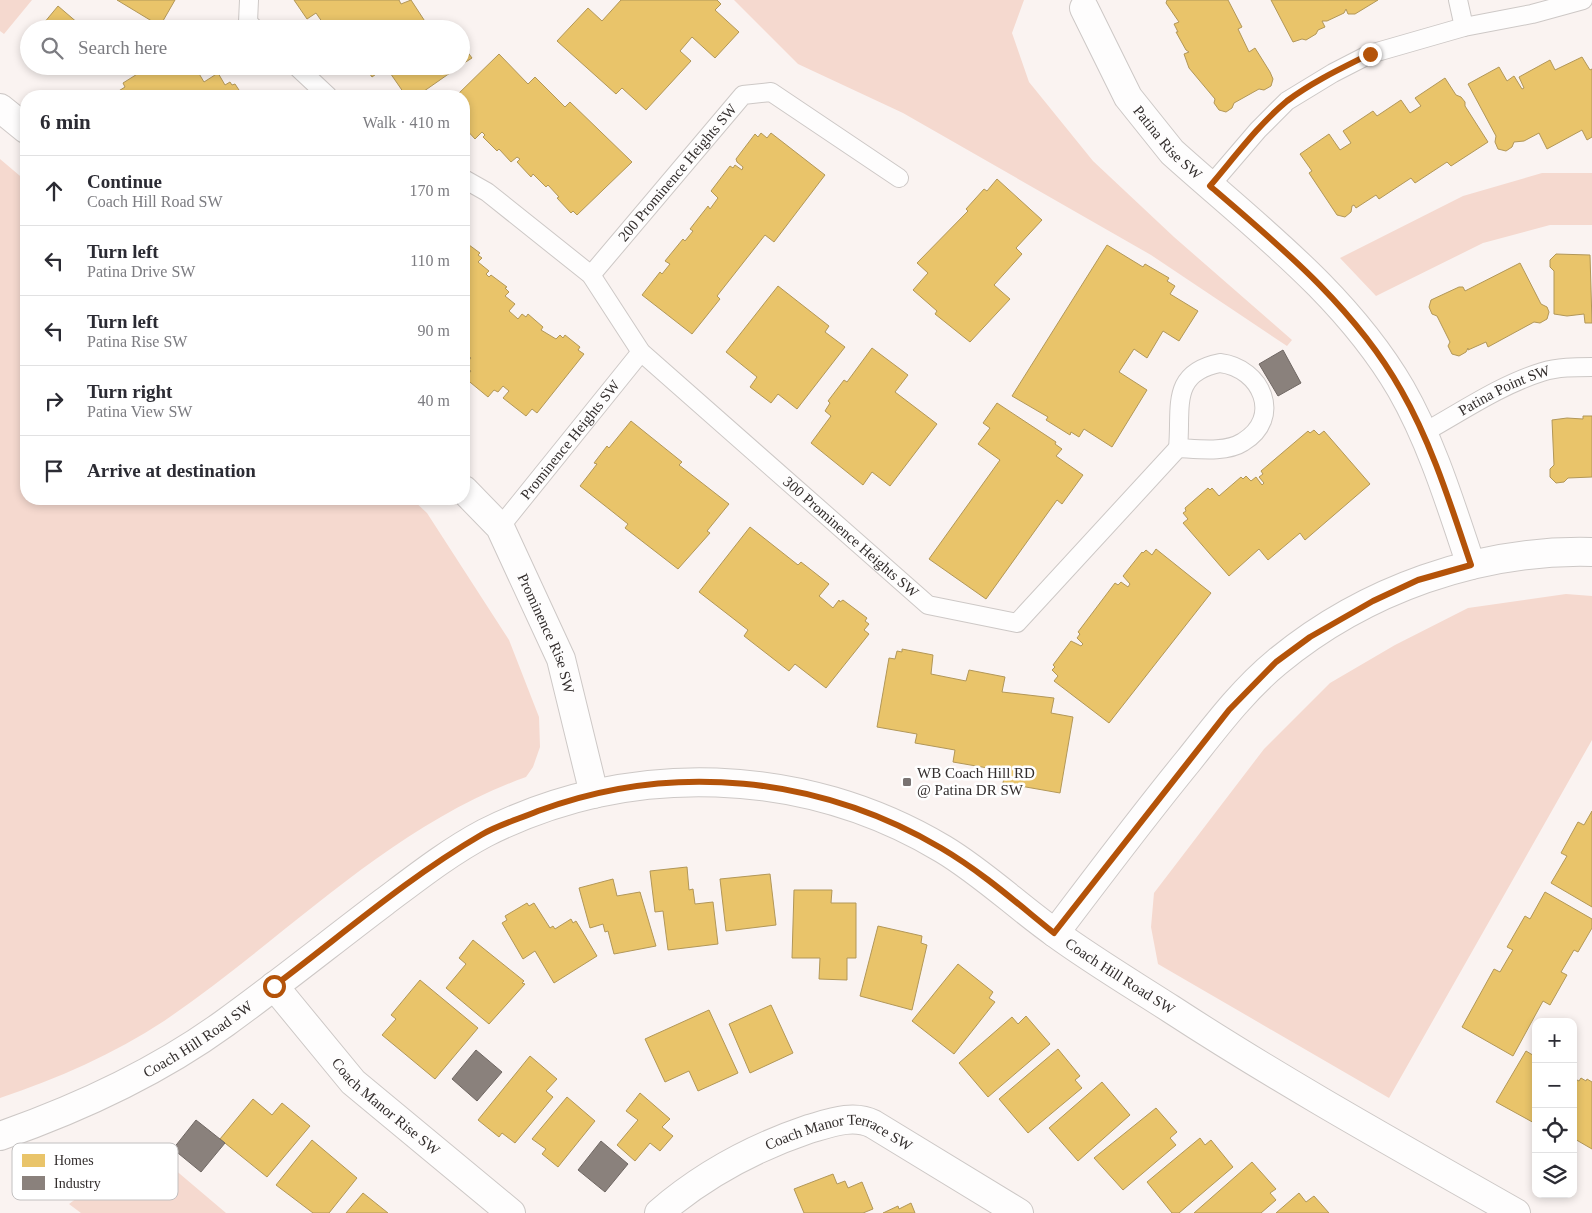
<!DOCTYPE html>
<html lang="en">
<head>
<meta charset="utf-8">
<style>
	body { margin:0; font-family:Georgia,serif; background:#f7f7f7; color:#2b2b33 }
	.controls { position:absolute; right:15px; bottom:15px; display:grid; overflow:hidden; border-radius:10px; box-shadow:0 2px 8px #0003 }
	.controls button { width:45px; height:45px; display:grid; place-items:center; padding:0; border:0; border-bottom:1px solid #e1e1e2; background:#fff; color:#2b2b33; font:25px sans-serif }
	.stop { position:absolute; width:15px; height:15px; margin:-11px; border:4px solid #b45309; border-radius:50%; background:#fff }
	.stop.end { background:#b45309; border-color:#fff; box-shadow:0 1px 5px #0008 }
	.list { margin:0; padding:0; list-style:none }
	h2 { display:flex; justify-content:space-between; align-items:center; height:65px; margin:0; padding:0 20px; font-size:21px }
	h2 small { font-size:16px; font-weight:400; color:#7c7c81 }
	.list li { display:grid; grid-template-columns:32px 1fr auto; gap:15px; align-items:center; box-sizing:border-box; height:70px; padding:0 20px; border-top:1px solid #e1e1e2 }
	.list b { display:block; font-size:19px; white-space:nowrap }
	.list p { margin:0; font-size:16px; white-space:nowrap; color:#7c7c81 }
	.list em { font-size:16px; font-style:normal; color:#7c7c81 }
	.icon { flex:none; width:28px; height:28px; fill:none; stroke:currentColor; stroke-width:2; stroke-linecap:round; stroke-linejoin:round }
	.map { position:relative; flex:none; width:1592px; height:1213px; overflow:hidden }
	.search { position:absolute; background:#fff; box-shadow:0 2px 8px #0003; left:20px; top:20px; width:450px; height:55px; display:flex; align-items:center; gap:12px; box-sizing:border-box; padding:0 18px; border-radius:28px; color:#7c7c81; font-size:19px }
	.panel { position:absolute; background:#fff; box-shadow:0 2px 8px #0003; left:20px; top:90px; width:450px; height:415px; border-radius:20px }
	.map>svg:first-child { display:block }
	.green { fill:#f5d9cf }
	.homes { fill:#e9c46a; stroke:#b29758 }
	.industry { fill:#8a817c; stroke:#706864 }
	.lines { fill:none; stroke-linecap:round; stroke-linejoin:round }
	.service-casing { stroke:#cdc8c6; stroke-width:20 }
	.minor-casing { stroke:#cdc8c6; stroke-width:30 }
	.service { stroke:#fefdfd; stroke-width:18 }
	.minor { stroke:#fefdfd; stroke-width:28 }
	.route { stroke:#b45309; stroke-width:6 }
	.poi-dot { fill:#797372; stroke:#fff; stroke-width:2 }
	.labels { text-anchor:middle; stroke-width:5; stroke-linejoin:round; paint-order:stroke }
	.street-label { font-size:15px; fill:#332e2d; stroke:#fff }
	.poi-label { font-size:15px; fill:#332e2d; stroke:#fff; text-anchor:start }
	.key { fill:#fff; stroke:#c2c0c0; stroke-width:1 }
	.key-label { font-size:14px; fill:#332e2d }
</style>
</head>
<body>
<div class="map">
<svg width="1592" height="1213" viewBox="0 0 1592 1213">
	<rect width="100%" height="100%" fill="#faf3f1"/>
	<!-- green -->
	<path class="green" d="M 0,0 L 32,0 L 4,34 L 0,31 Z
		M 734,0 L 1024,0 L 1012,33 L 1029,82 L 1093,161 L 1174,237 L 1292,340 L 1287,346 L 1151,255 L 903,113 L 798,64 Z
		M 0,159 L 26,181 L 26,499 L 412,499 L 427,513 L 509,640 L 539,717 L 540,747 L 533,767 L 526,777 C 387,827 284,940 164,1021 C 114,1054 57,1079 0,1098 Z
		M 1542,173 L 1592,173 L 1592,225 L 1550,225 L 1483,243 L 1376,296 L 1340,258 L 1463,196 Z
		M 1566,594 L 1592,596 L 1592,740 L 1389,1098 L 1158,964 L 1151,927 L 1154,893 L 1264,749 L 1330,683 L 1395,645 L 1468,608 Z
		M 147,1146 L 226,1213 L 81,1213 L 69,1204 Z"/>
	<!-- homes -->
	<path class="homes" d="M 117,0 L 175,0 L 160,26 Z
		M 294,0 L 399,0 L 401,4 L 411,0 L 430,29 L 327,29 L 316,13 L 307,19 Z
		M 621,0 L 717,0 L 721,4 L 715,10 L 739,32 L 715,58 L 692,37 L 680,51 L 691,61 L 646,110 L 622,88 L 616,94 L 557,41 L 588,8 L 602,21 Z
		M 1167,0 L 1228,0 L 1242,27 L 1238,29 L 1249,52 L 1255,48 L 1270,72 L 1273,79 L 1271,86 L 1264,90 L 1259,89 L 1234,103 L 1232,108 L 1226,112 L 1219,110 L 1214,103 L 1215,99 L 1189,68 L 1184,54 L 1189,52 L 1186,50 L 1176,32 L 1178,32 L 1174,24 L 1179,22 L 1166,3 Z
		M 1271,0 L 1378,0 L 1355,14 L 1348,14 L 1346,9 L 1344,13 L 1327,21 L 1322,21 L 1325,27 L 1318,30 L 1316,34 L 1306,40 L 1302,39 L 1293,42 Z
		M 58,6 L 79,24 L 75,29 L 39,29 Z
		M 461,43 L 472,58 L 461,65 Z
		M 499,54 L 528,84 L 535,77 L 565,107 L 570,102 L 632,162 L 577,215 L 573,211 L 571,213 L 557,198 L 559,197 L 548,185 L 546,187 L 533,174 L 531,177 L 517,162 L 520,159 L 517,157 L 511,162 L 499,149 L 497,151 L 483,137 L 485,135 L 482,132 L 475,139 L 464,127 L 464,96 L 456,96 Z
		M 1582,57 L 1590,70 L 1592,69 L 1592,137 L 1587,140 L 1582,130 L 1547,149 L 1539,133 L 1524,141 L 1514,142 L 1512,147 L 1506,151 L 1498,149 L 1495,142 L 1496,136 L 1468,84 L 1499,67 L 1507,81 L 1514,76 L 1522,89 L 1524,88 L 1519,77 L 1550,60 L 1555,70 Z
		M 150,66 L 203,66 L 204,68 L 198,72 L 204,82 L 218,73 L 225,85 L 230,82 L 232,85 L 235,84 L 243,96 L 119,96 L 117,92 L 125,87 L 123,83 Z
		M 364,66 L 460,66 L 417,96 L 406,96 L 386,67 L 372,77 Z
		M 1445,78 L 1456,95 L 1461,97 L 1465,102 L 1465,106 L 1488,142 L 1451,166 L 1447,162 L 1415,183 L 1411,178 L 1379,199 L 1376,195 L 1356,208 L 1354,205 L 1352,206 L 1351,212 L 1345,217 L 1337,215 L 1309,173 L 1312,171 L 1300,154 L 1329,134 L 1340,150 L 1351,143 L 1343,131 L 1373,111 L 1377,116 L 1401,100 L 1410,113 L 1421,106 L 1415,98 Z
		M 761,133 L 767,138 L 771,133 L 825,175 L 774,242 L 765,235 L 717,296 L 720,299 L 692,334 L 642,295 L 660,272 L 662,274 L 670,264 L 665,261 L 683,239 L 685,241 L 693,231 L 690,229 L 708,206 L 710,209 L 718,198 L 711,191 L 730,166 L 733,168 L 735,165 L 742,170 L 743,167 L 737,162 L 736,159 L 755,134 L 758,137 Z
		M 997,179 L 1042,220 L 1016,248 L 1022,254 L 994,285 L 1010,299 L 970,342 L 935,314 L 937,311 L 913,290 L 928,273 L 917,263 L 968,211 L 966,209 L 984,189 L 987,191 Z
		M 465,242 L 480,253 L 478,255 L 482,258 L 478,262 L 489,271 L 486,274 L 489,277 L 491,275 L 507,287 L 505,288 L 509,292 L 505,296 L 515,304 L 509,311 L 518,319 L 522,314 L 526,317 L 528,314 L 543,327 L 541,330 L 556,339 L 560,335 L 563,338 L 565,335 L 580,347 L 578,350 L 584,354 L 537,413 L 532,409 L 526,416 L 503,398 L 509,391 L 503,386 L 498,392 L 494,390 L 488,397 L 465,378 L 471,371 L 464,366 L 471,358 L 465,353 L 464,355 Z
		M 1107,245 L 1143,267 L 1145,264 L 1169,278 L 1167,281 L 1175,286 L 1170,294 L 1198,311 L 1179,341 L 1163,331 L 1147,358 L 1134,349 L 1119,372 L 1147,390 L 1112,447 L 1084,429 L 1079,437 L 1071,432 L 1070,435 L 1046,420 L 1048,417 L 1012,396 Z
		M 1556,254 L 1590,255 L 1592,323 L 1585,323 L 1584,314 L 1567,316 L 1554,314 L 1554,271 L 1550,267 L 1550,260 Z
		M 1520,263 L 1541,304 L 1547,307 L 1549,312 L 1547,319 L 1540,323 L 1534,322 L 1488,347 L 1486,342 L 1468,350 L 1468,348 L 1466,352 L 1459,356 L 1452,354 L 1448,346 L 1450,342 L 1437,316 L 1432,314 L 1429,307 L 1431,300 L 1459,287 L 1463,287 L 1465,291 Z
		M 778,286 L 829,326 L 825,332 L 845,347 L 797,409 L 778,394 L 771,403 L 750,387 L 757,377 L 726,352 Z
		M 872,348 L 908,375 L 895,392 L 937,424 L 890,486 L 872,472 L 863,485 L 811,443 L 831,416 L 825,411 L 830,403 L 828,401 L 844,380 L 847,382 Z
		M 997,403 L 1056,442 L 1055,444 L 1062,449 L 1056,456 L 1083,475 L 1062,504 L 1057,500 L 986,599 L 929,559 L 1000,460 L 978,444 L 990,428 L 983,423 Z
		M 1583,416 L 1592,416 L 1592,477 L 1568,478 L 1564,482 L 1556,483 L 1550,477 L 1550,469 L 1554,465 L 1552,420 L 1567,418 L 1583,419 Z
		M 631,421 L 682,462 L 679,465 L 729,504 L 707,531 L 710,533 L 678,569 L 625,528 L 628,524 L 580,486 L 597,464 L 594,463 L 607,446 L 609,448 Z
		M 1314,430 L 1319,435 L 1324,431 L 1370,484 L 1305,540 L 1300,533 L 1268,560 L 1259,549 L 1229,576 L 1183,523 L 1188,519 L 1183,513 L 1186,511 L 1185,508 L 1208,488 L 1210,490 L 1212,488 L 1219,496 L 1241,477 L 1243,479 L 1246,476 L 1251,481 L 1256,477 L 1262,485 L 1264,483 L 1259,477 L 1263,474 L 1261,471 L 1308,431 L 1310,433 Z
		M 750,527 L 798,565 L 801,562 L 829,584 L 819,596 L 833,608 L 839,600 L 840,602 L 843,600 L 867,618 L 865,621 L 869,624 L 864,630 L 869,634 L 826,688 L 795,664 L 789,671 L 744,636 L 748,630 L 699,592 Z
		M 1156,549 L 1211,593 L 1109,723 L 1054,681 L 1058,676 L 1052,670 L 1055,667 L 1053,665 L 1071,641 L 1081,646 L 1083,644 L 1077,638 L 1080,634 L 1078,632 L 1115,583 L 1118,585 L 1121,582 L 1128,587 L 1130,584 L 1123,576 L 1142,552 L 1143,553 L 1146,550 L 1152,555 Z
		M 902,649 L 933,655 L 931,674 L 966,681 L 969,670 L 1005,677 L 1002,692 L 1054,698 L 1051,713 L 1073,717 L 1060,793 L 1003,783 L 1005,771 L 953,762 L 955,750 L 915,743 L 917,734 L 877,727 L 889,658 L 895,659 L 897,651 L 902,652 Z
		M 1592,811 L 1592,907 L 1551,883 L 1567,856 L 1561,853 L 1578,822 L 1584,825 Z
		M 687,867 L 689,890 L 693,889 L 695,904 L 713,902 L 718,944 L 668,950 L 663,911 L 655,912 L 650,871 Z
		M 770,874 L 776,925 L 726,931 L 720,879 Z
		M 613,879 L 617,896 L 640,892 L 656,946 L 614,954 L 608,931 L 605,932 L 603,924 L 590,928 L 579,888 Z
		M 794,890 L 832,890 L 831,903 L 856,903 L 856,958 L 847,958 L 847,980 L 819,979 L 820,958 L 792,958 Z
		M 1545,892 L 1592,919 L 1592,928 L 1578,952 L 1574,950 L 1561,972 L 1567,975 L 1550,1005 L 1543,1001 L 1513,1056 L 1462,1027 L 1494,969 L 1500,972 L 1507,960 L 1513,950 L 1507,947 L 1525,916 L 1530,919 Z
		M 527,903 L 529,906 L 534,903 L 550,928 L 553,926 L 555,929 L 571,919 L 573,923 L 576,921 L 597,956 L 554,983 L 535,951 L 523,959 L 502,923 L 507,920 L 505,916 Z
		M 878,926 L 922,936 L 921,943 L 927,945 L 912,1010 L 860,996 Z
		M 473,940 L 524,981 L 522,983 L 525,984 L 489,1024 L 446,988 L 466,964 L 459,958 Z
		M 958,964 L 993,992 L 989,998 L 995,1002 L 954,1054 L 912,1021 Z
		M 420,980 L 478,1028 L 435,1079 L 382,1035 L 396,1019 L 391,1015 Z
		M 771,1005 L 793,1053 L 750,1073 L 729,1024 Z
		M 709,1010 L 738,1073 L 698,1091 L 689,1071 L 665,1082 L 645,1039 Z
		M 1026,1016 L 1050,1044 L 988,1097 L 959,1063 L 1012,1017 L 1018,1024 Z
		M 1058,1049 L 1080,1076 L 1075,1080 L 1082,1088 L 1028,1133 L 999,1099 Z
		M 1526,1051 L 1536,1057 L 1536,1124 L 1496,1102 Z
		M 530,1056 L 557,1079 L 546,1091 L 553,1097 L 515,1143 L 502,1133 L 499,1137 L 478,1120 Z
		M 1573,1078 L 1579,1081 L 1581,1078 L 1586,1081 L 1587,1079 L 1592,1082 L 1592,1149 L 1573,1138 Z
		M 1102,1082 L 1130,1115 L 1078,1161 L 1049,1128 Z
		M 640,1093 L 670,1119 L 662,1127 L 673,1136 L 660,1151 L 650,1143 L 635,1161 L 617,1145 L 638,1120 L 626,1111 Z
		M 567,1097 L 595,1121 L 558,1167 L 542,1154 L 546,1149 L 532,1139 Z
		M 253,1099 L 272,1115 L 282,1103 L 310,1126 L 267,1177 L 220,1139 Z
		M 1156,1108 L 1177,1132 L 1170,1138 L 1176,1145 L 1123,1190 L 1094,1158 Z
		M 1200,1138 L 1205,1145 L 1211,1140 L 1233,1167 L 1179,1213 L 1172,1213 L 1147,1182 Z
		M 312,1140 L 357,1178 L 329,1213 L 313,1213 L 276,1185 Z
		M 1252,1162 L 1276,1189 L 1270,1193 L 1276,1200 L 1261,1213 L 1194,1213 Z
		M 833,1174 L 837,1184 L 845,1181 L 848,1188 L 862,1182 L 873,1209 L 863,1213 L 804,1213 L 794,1189 Z
		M 363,1193 L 388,1213 L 346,1213 Z
		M 1299,1193 L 1306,1202 L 1314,1196 L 1329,1213 L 1276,1213 Z
		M 911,1203 L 915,1213 L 883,1213 L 898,1206 L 899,1209 Z"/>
	<!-- industry -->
	<path class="industry" d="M 1283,350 L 1301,383 L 1278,396 L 1259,364 Z
		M 476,1050 L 502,1072 L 477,1101 L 452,1079 Z
		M 196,1120 L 225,1143 L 201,1172 L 173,1149 Z
		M 601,1141 L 628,1164 L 605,1192 L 578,1170 Z"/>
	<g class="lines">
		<!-- service casing -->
		<g class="service-casing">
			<g id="service">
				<path d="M 249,0 L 248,22 L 255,29"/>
				<path d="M 1458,0 L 1464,27"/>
				<path d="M 296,66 L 328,96"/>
				<path id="s1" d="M 464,179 L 487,192 L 591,275 L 641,352 L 928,605 L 1017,623 L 1178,448"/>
				<path d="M 1210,186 L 1258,130 L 1287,101 L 1333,73 L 1370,54 L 1464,27 L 1532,14 L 1583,0"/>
				<path id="s2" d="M 591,275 L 743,95 L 771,92 L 899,178"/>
				<path d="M 1220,363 C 1262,368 1283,418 1243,442 C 1226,453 1198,449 1178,448 C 1182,409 1169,373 1220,363 Z"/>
				<path id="s3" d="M 1423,433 C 1461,412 1500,385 1542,372 C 1558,367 1575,367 1592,367"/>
				<path id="s4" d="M 500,527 L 641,352"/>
			</g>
		</g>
		<!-- minor casing -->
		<g class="minor-casing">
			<g id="minor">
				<path id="s5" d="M 1084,8 L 1128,97 L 1172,152 C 1253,225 1345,293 1401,389 C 1432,443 1451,506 1471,565"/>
				<path d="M 0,108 L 26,129"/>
				<path id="s6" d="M 464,490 L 500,527 L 561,659 L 594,794"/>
				<path d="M 1055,933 C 1099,875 1143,816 1189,760 C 1216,726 1243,690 1277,662 C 1364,590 1479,549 1592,552"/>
				<path id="s7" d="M 274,986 L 353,1082 L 511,1213"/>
				<path id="s8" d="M 0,1136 C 80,1108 156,1073 225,1023 C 279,984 331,942 384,902 C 416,878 449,852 485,833 C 630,760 804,766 943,849 C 983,873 1017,906 1055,933 C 1092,960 1132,984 1171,1009 C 1283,1082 1400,1147 1516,1213"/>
				<path id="s9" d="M 659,1213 C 704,1174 753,1148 809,1129 C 830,1123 853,1114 873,1124 L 1019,1213"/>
			</g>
		</g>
		<!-- service -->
		<use href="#service" class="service"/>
		<!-- minor -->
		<use href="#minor" class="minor"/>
	</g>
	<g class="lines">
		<!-- route -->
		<path class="route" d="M 274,986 C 342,935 407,878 481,835 C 498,825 519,819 538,811 C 672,761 818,776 941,848 C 982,872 1018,904 1054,933 L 1229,710 L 1276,662 L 1310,637 L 1373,601 L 1418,580 L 1471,565 C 1451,506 1432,444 1401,390 C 1355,308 1280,246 1210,186 C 1234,158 1258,125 1287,101 C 1312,82 1342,68 1370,54"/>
	</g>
	<!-- markers -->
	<rect class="poi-dot" x="902" y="777" width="10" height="10" rx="2.5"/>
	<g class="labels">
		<!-- street labels -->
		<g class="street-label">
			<text dy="5" stroke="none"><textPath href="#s5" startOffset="160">Patina Rise SW</textPath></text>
			<text dy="5" stroke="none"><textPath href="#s2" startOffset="134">200 Prominence Heights SW</textPath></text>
			<text dy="5" stroke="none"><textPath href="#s3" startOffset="92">Patina Point SW</textPath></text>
			<text dy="5" stroke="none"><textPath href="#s4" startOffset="112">Prominence Heights SW</textPath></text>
			<text dy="5" stroke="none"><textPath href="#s1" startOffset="531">300 Prominence Heights SW</textPath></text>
			<text dy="5" stroke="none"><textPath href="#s6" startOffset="168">Prominence Rise SW</textPath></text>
			<text dy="5" stroke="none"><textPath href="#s8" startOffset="1271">Coach Hill Road SW</textPath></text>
			<text dy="5" stroke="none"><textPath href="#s8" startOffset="221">Coach Hill Road SW</textPath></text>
			<text dy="5" stroke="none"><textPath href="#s7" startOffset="165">Coach Manor Rise SW</textPath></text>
			<text dy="5" stroke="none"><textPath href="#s9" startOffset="205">Coach Manor Terrace SW</textPath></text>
		</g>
		<!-- poi labels -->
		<g class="poi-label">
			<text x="917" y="778">WB Coach Hill RD<tspan x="917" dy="17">@ Patina DR SW</tspan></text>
		</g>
	</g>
	<!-- legend -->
	<rect x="12" y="1143" width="166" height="57" rx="8" class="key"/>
	<rect x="22" y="1154" width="23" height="13" fill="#e9c46a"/>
	<rect x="22" y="1176" width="23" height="14" fill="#8a817c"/>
	<g class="key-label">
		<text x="54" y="1165">Homes</text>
		<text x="54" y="1188">Industry</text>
	</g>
</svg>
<div class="controls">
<button>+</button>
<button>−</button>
<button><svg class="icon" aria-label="locate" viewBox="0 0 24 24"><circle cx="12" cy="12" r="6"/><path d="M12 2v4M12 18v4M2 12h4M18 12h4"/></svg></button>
<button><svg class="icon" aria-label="layers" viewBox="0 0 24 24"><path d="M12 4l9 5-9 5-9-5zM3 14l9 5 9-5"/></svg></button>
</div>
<div class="stop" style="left:274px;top:986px"></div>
<div class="stop end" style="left:1370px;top:54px"></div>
<div class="search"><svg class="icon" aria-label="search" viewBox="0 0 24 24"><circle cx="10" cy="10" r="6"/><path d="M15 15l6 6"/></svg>Search here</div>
<section class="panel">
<h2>6 min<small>Walk · 410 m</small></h2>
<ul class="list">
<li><svg class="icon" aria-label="ahead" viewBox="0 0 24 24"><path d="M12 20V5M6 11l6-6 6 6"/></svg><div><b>Continue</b><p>Coach Hill Road SW</p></div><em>170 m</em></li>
<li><svg class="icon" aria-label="left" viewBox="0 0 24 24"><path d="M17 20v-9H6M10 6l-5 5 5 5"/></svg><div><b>Turn left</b><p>Patina Drive SW</p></div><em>110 m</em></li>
<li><svg class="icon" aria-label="left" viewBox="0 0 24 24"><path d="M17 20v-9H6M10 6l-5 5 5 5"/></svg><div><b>Turn left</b><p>Patina Rise SW</p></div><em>90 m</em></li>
<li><svg class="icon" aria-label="right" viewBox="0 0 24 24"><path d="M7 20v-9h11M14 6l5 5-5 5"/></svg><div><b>Turn right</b><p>Patina View SW</p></div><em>40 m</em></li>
<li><svg class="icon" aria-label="arrive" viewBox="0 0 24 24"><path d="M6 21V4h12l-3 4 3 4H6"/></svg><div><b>Arrive at destination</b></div></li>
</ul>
</section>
</div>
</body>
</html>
